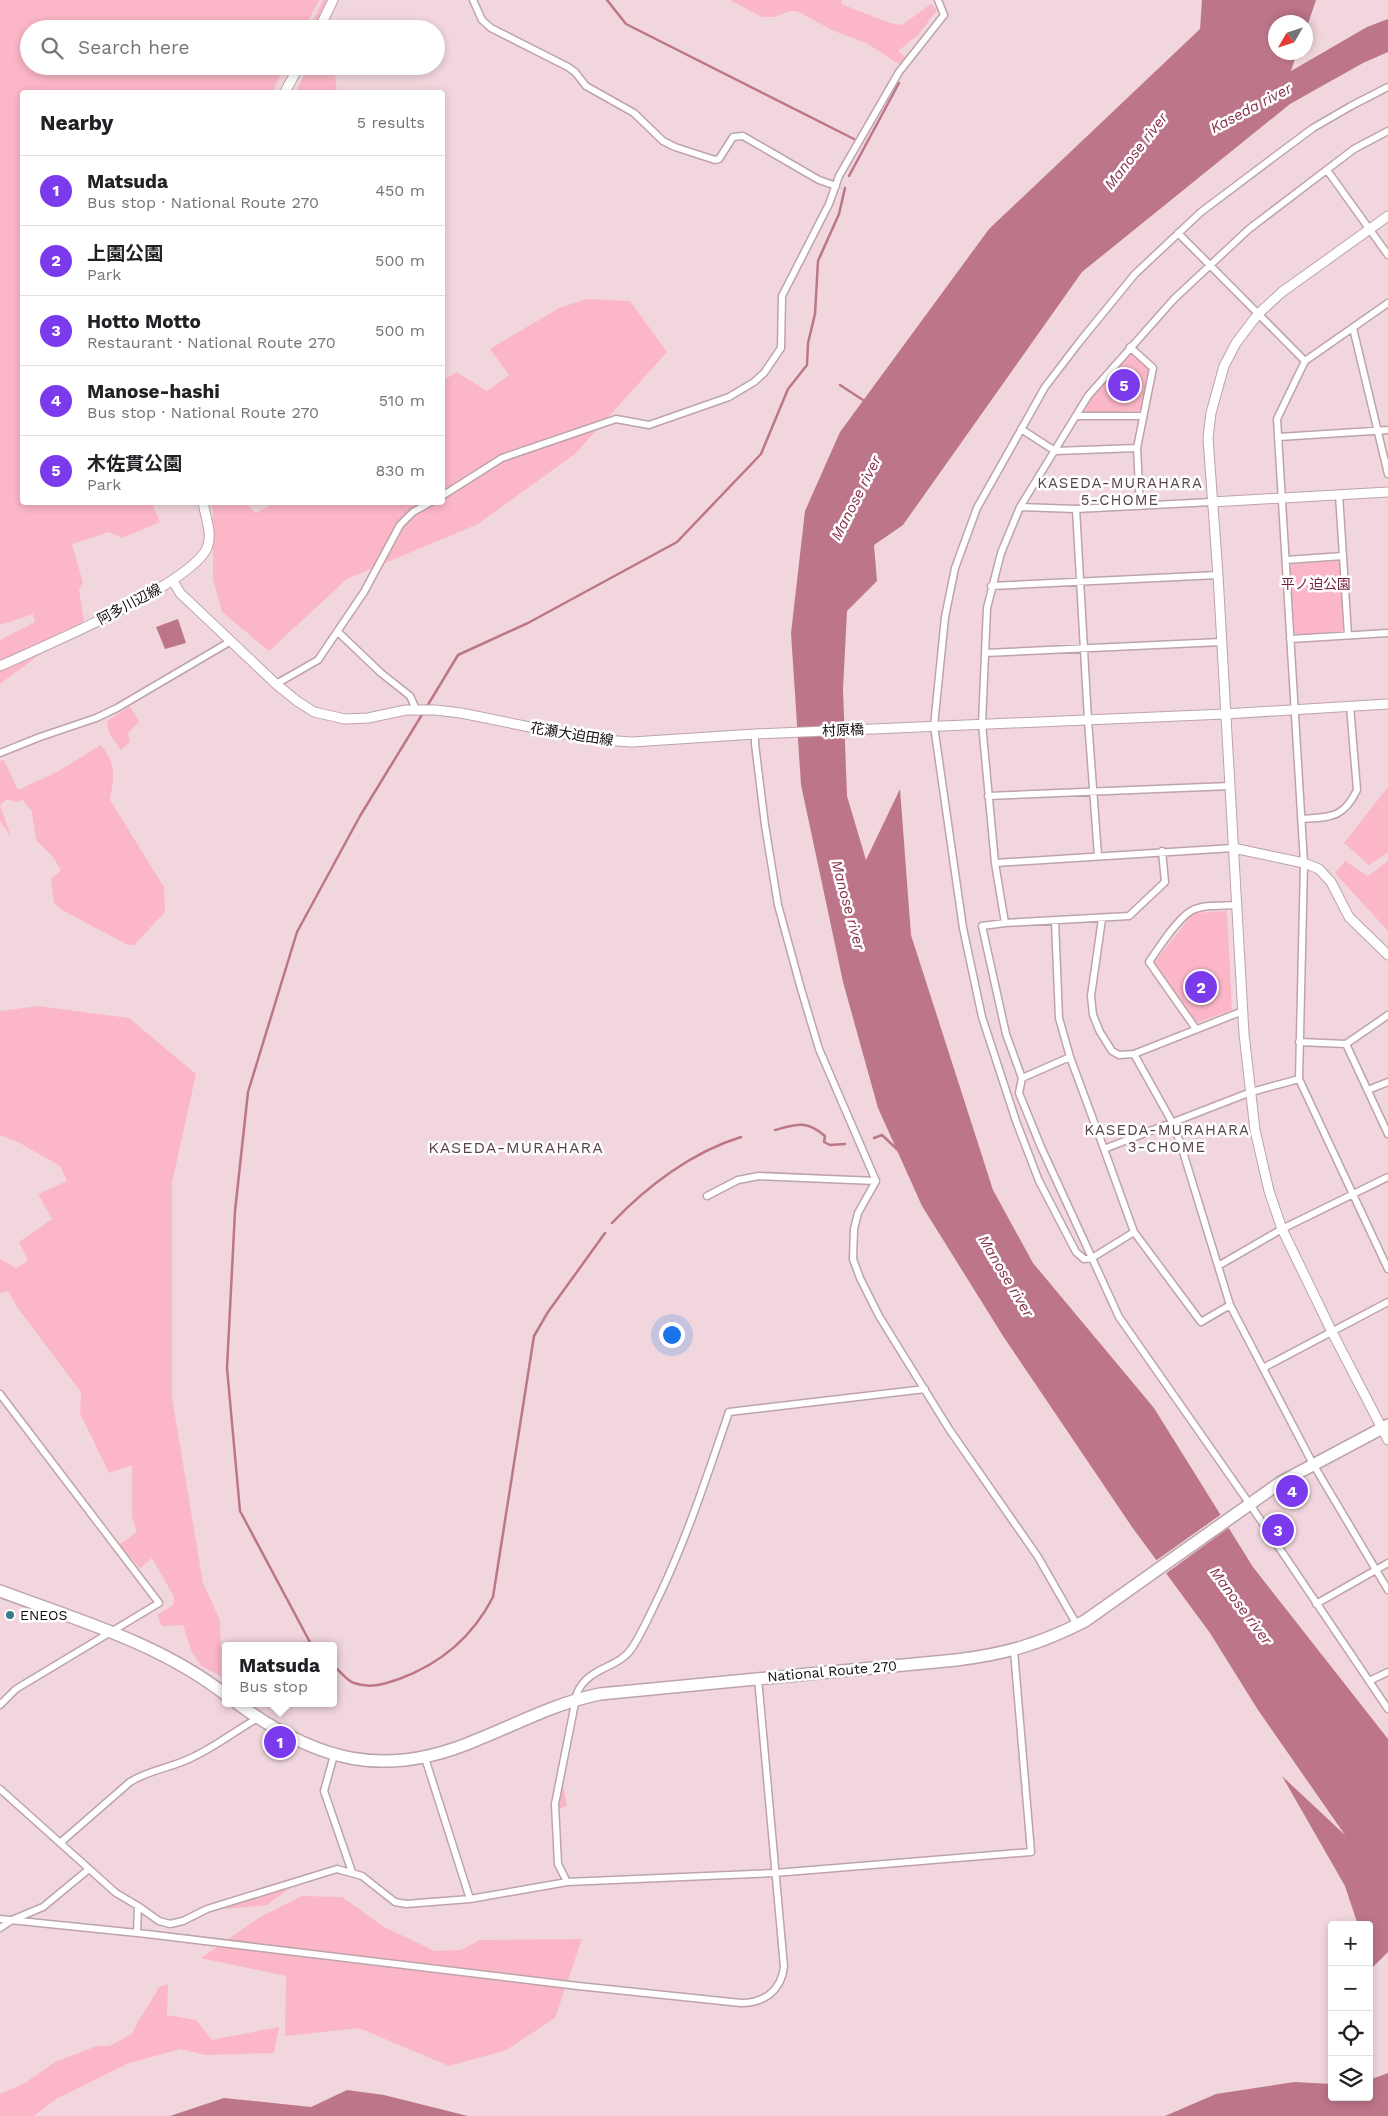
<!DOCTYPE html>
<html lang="en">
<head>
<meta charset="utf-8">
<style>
	body { margin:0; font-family:"Work Sans","Noto Sans JP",sans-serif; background:#f2f2f2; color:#202124 }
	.controls { position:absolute; right:15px; bottom:15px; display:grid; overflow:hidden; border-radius:5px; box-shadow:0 2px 8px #0003 }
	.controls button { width:45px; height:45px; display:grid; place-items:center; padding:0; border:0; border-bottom:1px solid #e0e0e0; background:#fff; color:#202124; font:25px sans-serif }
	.compass { position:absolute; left:1268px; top:15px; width:45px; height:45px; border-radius:50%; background:#fff; box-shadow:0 2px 8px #0003; rotate:231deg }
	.you { position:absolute; left:671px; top:1334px; width:18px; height:18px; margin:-12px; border:4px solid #fff; border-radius:50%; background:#1a73e8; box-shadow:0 0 0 8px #1a73e833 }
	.badge { display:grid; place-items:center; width:32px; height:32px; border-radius:50%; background:#7c3aed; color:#fff; font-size:16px; font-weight:700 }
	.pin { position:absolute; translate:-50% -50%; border:2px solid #fff; box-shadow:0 1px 5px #0006 }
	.popup { position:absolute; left:222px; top:1642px; width:115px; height:65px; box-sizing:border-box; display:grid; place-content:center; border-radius:5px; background:#fff; filter:drop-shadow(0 1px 4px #0005); font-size:16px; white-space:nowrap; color:#757577 }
	.popup b { font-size:19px; color:#202124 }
	.popup::after { content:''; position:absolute; left:50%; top:100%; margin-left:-10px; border:10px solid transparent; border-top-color:#fff }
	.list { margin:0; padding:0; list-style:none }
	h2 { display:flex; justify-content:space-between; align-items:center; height:65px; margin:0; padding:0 20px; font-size:21px }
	h2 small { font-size:16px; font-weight:400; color:#757577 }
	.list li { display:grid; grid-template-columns:32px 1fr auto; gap:15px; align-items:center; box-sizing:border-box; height:70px; padding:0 20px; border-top:1px solid #e0e0e0 }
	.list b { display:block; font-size:19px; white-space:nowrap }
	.list p { margin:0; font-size:16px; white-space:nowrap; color:#757577 }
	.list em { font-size:16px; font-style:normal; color:#757577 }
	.icon { flex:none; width:28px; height:28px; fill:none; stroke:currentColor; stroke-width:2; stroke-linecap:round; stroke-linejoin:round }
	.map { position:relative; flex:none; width:1388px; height:2116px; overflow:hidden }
	.search { position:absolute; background:#fff; box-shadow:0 2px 8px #0003; left:20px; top:20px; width:425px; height:55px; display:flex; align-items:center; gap:12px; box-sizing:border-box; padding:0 18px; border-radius:28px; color:#757577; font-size:19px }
	.panel { position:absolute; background:#fff; box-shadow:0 2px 8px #0003; left:20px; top:90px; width:425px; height:415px; border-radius:5px }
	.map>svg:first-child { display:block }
	.green { fill:#fbb6c7 }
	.water { fill:#bd7689 }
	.pier { fill:#f1d7dd }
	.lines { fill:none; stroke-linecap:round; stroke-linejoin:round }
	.stream { stroke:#bd7689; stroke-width:2.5 }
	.minor-casing { stroke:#bda4aa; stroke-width:9 }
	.tertiary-casing { stroke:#bda4aa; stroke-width:11 }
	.secondary-casing { stroke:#bda4aa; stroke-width:11 }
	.trunk-casing { stroke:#bda4aa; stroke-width:14 }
	.minor { stroke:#fff; stroke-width:6 }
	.tertiary { stroke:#fff; stroke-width:9 }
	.secondary { stroke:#fff; stroke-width:9 }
	.trunk { stroke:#fff; stroke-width:11 }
	.poi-dot { fill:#377c8a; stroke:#fff; stroke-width:2 }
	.labels { text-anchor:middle; stroke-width:5; stroke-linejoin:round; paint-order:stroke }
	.park-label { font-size:14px; fill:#731e3d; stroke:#fff }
	.street-label { font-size:14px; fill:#11090b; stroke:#fff }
	.poi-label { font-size:14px; fill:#11090b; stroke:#fff; text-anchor:start }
	.water-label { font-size:15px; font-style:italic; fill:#86304d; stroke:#fff }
	.neighbourhood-label { font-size:15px; letter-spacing:1px; fill:#584348; stroke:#fff }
	.quarter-label { font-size:16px; letter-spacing:1px; fill:#584348; stroke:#fff }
</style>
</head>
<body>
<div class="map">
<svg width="1388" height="2116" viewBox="0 0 1388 2116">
	<rect width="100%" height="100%" fill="#f1d7dd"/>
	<!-- green -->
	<path class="green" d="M 0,0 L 319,0 L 304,29 L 29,29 L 29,66 L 285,66 L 272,92 L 22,92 L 22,502 L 152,503 L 160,522 L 122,538 L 109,532 L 72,544 L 83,583 L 79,590 L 84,621 L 0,684 L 0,640 L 35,622 L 33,614 L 0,625 Z
		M 323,0 L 329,0 L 316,29 L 309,29 Z
		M 730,0 L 842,0 L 841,4 L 890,23 L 902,25 L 931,4 L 937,10 L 918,35 L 898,51 L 905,57 L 899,64 L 868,44 L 832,30 L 797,11 L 790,11 L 774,17 L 762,17 Z
		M 308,66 L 334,66 L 337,92 L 296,92 Z
		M 587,299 L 630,301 L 667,352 L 576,453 L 478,524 L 347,579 L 269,651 L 222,612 L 213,579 L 213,512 L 211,503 L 246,503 L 255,513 L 269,506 L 270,503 L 442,502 L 443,381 L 456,372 L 487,391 L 509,375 L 490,349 L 559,308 Z
		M 1128,354 L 1132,354 L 1148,367 L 1149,371 L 1142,408 L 1138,411 L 1088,413 L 1085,410 L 1091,399 Z
		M 1337,561 L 1341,564 L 1345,628 L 1341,632 L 1297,635 L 1294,632 L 1289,567 L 1292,564 Z
		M 130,706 L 139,722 L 128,733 L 130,742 L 121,750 L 109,733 L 107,721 Z
		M 101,745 C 117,767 114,774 110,800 L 164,887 L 165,912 L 134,945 L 128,945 L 60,909 L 54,903 L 51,879 L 61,870 L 53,857 L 36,840 L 32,812 L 23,800 L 16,802 L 7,799 L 0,805 L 11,837 L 0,821 L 0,761 L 4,760 L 18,790 L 57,772 Z
		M 1388,787 L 1388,852 L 1369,865 L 1344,843 Z
		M 1345,861 L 1368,876 L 1388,861 L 1388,931 L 1335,873 Z
		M 1227,911 L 1232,1010 L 1196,1023 L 1154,963 L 1193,913 Z
		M 38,1006 L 129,1018 L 196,1074 L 172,1183 L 172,1397 L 203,1583 L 220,1620 L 221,1676 L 201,1666 L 191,1650 L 183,1625 L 162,1626 L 157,1615 L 173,1605 L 174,1597 L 152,1558 L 140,1568 L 119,1545 L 137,1532 L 132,1517 L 132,1465 L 109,1473 L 80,1413 L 81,1392 L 17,1307 L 8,1291 L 0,1293 L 0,1259 L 16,1268 L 28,1261 L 19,1242 L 52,1219 L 38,1194 L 67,1181 L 60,1166 L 18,1142 L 0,1135 L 0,1011 Z
		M 563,1785 L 567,1806 L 558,1809 Z
		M 291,1887 L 267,1905 L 226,1909 L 231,1904 Z
		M 302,1896 L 342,1897 L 384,1927 L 435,1951 L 461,1950 L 480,1940 L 582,1939 L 555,2018 L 506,2050 L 449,2066 L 359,2028 L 285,2036 L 286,1976 L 201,1958 L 260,1917 Z
		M 168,1984 L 167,2015 L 196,2020 L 212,2040 L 279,2027 L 274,2053 L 205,2055 L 180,2049 L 127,2064 L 56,2099 L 34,2116 L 0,2116 L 0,2094 L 25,2083 L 55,2062 L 97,2046 L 109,2046 L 132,2034 C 139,2017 151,2003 159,1987 Z"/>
	<!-- water -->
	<path class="water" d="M 1202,0 L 1316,0 L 1306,30 L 1306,22 L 1276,22 L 1276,52 L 1297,53 L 1291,71 L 1367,27 L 1388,19 L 1388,52 L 1363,63 L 1290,104 L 1082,272 L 903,525 L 874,545 L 877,581 L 847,611 L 843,689 L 847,796 L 866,860 L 900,789 L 911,935 L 993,1190 L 1033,1263 L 1154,1408 L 1253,1567 L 1388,1739 L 1388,1952 L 1372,1968 L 1369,1959 L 1369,1925 L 1358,1925 L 1345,1886 L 1282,1776 L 1345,1835 L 1258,1710 L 1210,1633 L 1132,1527 L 1003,1336 L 922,1206 L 878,1108 L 843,982 L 801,785 L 791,633 L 805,511 L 840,432 L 989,229 L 1200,29 Z
		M 178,619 L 186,643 L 165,649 L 156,627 Z
		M 1388,2073 L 1388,2116 L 1165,2116 L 1216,2094 L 1294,2082 L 1332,2084 L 1332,2097 L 1369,2097 L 1369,2080 Z
		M 347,2090 L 384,2095 L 468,2116 L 170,2116 L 224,2098 L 311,2107 Z"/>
	<!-- pier -->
	<path class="pier" d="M 1223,1513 L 1231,1526 L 1164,1575 L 1154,1562 Z"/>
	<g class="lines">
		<!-- stream -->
		<path class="stream" d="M 607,0 L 626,24 L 854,139
			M 849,176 L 899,83
			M 840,385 L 866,402
			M 426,708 L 458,655 L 528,623 L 677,542 L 761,454 L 788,389 L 807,365 L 808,343 L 815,314 L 818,261 L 839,214 L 845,188
			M 775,1130 C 797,1124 806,1120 825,1136 L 824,1142 L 830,1145 L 845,1144
			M 874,1138 L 882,1135 L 900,1152
			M 612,1223 C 647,1186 692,1152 741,1137
			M 312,1646 L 240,1511 L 227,1368 L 235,1211 L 248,1092 L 297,932 L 360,816 L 423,713
			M 334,1666 C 340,1671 347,1681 354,1683 C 371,1689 384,1684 399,1679 C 440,1664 473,1636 493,1597 L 534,1336 L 548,1312 L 605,1233"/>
		<!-- minor casing -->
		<g class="minor-casing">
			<path id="minor" d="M 473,0 L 482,20 L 491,28 L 568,67 L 575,72 L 586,86 L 634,113 L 663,141 L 675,147 L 715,160 L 719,159 L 733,137 L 743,136 L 819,180 L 836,186
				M 1388,87 L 1351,106 L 1313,128 L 1274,157 L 1201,212 L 1135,274 L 1081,340 L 1045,387 L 977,508 L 955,568 L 945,617 L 934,726 L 963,928 L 982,1017 L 1016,1121 L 1039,1181 L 1076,1252 L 1084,1259 L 1092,1258 L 1119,1317 L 1249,1503 L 1388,1709
				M 1327,170 L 1388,255
				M 1178,233 L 1305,361
				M 1388,303 L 1305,361 L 1277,419 L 1304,863 L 1299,1079 L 1388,1269
				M 1353,328 L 1388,474
				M 1130,347 L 1153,368 L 1137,448 L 1140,506
				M 1076,416 L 1143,416
				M 1021,429 L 1055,451 L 1137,448
				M 1279,437 L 1388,430
				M 1339,494 L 1348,635
				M 442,496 L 502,458 L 616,419 L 649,425 L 729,397 L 754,382 L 764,373 L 781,348 L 782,296 L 829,204 L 839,176 L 899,72 L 944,15 L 938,0
				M 1020,507 L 1076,509 L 1212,502
				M 1076,509 L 1088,720 L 1098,856
				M 1286,560 L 1343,556
				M 991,586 L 1218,575
				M 338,632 L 381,673 L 410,696 L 416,709
				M 1290,639 L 1388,633
				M 985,653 L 1221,642
				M 276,684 L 318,660 L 364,592 L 400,525 L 413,512 L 431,502
				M 755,734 L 755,744 L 765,825 L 778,905 L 801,989 L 819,1049 L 876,1181
				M 0,753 L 40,737 L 96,718 L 117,708 L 231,641
				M 988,796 L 1230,786
				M 1301,819 C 1330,817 1343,819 1357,790 L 1350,706
				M 995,863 L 1233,848
				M 1102,919 L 1091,996 L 1093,1015 L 1100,1032 L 1112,1051 L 1119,1055 L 1134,1054 L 1243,1011
				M 1055,921 L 1059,1018 L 1070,1057 L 1104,1149 L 1251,1092 L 1299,1079
				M 1005,923 L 995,863 L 982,724 L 987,608 L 1001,553 L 1020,507 L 1088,396 L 1174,299 L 1249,229 L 1354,149 L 1388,131
				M 1196,1029 L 1149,962 C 1158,949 1177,919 1191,911 C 1203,904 1223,906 1237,905
				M 1299,1042 L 1346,1044 L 1388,1015
				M 1346,1044 L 1388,1134
				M 1134,1054 L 1172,1122 L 1180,1142 L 1230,1305 L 1313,1464 L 1388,1590
				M 1022,1078 L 1070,1057
				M 1368,1090 L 1388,1082
				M 1104,1149 L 1134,1232 L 1201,1322 L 1230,1305
				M 876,1181 L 858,1213 L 854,1229 L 853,1259 L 860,1278 L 879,1316 L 949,1429 L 1038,1557 L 1077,1625
				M 707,1196 L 738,1180 L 759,1176 L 876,1181
				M 1134,1232 L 1092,1258 L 1041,1147 L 1019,1093 L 1022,1078 L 1006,1034 L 982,926 L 1005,923 L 1129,916 L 1165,882 L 1162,851
				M 1218,1266 L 1282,1229 L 1388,1177
				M 1263,1368 L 1388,1302
				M 0,1394 L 159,1603 L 16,1689 L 0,1705
				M 1316,1604 L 1388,1563
				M 1369,1681 L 1388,1672
				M 334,1755 L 324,1791 L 352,1872
				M 425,1758 L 470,1899
				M 0,1789 L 116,1893 L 138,1906 L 159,1921 L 170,1924 L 183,1921 L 207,1909 L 337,1869 L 362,1876 L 395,1902 L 406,1904 L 470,1899 L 567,1882 L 775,1873 L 1031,1852 L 1014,1651
				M 60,1843 L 130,1782 C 148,1770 171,1768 191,1758 C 215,1747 235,1731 258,1718
				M 567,1882 L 558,1864 L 555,1804 L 577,1693 C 589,1666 618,1669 632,1648 C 643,1631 651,1612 660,1594 C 688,1535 708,1473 729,1412 L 925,1389
				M 0,1919 L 147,1934 L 578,1986 L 741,2003 C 764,2003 781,1991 784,1967 L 758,1678
				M 0,1928 L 12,1920 L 43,1907 L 89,1869
				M 137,1933 L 138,1906"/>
		</g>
		<!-- tertiary casing -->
		<g class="tertiary-casing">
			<path id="tertiary" d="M 1388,216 L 1282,292 L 1258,314 L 1236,343 L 1224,366 L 1211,413 L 1208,438 L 1218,575 L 1244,1034 L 1255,1130 L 1269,1191 L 1282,1229 L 1332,1332 L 1388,1440
				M 1212,502 L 1388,492
				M 173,581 L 180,593 L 276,684 L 297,701 L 314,712 L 345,719 L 368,718 L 406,710 L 435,710 L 461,713 L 589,739 L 632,742 L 755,734 L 1225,714 L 1388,704
				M 1233,848 L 1304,863 L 1319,869 L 1331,882 L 1349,917 L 1388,955"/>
		</g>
		<!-- secondary casing -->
		<g class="secondary-casing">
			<path id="secondary" d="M 319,29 L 333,0
				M 285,92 L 299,66
				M 0,666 C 42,647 190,585 207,548 C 213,534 205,516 203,502"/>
		</g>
		<!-- trunk casing -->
		<g class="trunk-casing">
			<path id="trunk" d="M 0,1591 C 77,1620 160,1643 226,1695
				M 237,1703 C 317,1762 386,1780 479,1739 C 521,1722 556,1703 600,1694 L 956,1660 C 1006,1654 1040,1644 1085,1621 L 1281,1482 L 1388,1425"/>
		</g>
		<!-- minor -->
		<use href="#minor" class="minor"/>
		<!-- tertiary -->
		<use href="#tertiary" class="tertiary"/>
		<!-- secondary -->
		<use href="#secondary" class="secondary"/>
		<!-- trunk -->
		<use href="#trunk" class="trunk"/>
	</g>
	<!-- markers -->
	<circle class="poi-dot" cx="10" cy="1615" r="5"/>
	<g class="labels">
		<!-- park labels -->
		<g class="park-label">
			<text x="1316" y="589">平ノ迫公園</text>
		</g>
		<!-- street labels -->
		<g class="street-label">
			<text transform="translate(129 604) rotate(-28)" y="5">阿多川辺線</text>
			<text transform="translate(843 730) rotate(-3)" y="5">村原橋</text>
			<text transform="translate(572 734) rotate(9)" y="5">花瀬大迫田線</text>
			<text transform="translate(832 1671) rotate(-5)" y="5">National Route 270</text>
		</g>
		<!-- poi labels -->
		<g class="poi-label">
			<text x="20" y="1620">ENEOS</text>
		</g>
		<!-- water labels -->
		<g class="water-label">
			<text transform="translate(1251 108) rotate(-28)" y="5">Kaseda river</text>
			<text transform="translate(1136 151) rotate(-52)" y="5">Manose river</text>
			<text transform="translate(856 498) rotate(-63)" y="5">Manose river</text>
			<text transform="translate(848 905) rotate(75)" y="5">Manose river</text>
			<text transform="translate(1006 1276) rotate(59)" y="5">Manose river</text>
			<text transform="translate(1241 1606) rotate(53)" y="5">Manose river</text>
		</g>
		<!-- neighbourhood labels -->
		<g class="neighbourhood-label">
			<text x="1120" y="488">KASEDA-MURAHARA<tspan x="1120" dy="17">5-CHOME</tspan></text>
			<text x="1167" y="1135">KASEDA-MURAHARA<tspan x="1167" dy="17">3-CHOME</tspan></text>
		</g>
		<!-- quarter labels -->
		<g class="quarter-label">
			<text x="516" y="1153">KASEDA-MURAHARA</text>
		</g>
	</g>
</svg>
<div class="controls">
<button>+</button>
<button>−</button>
<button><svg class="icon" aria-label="locate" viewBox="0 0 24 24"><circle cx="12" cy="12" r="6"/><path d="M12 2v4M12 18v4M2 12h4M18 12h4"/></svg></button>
<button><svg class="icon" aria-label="layers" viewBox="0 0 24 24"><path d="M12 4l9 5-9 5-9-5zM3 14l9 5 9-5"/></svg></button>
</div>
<svg class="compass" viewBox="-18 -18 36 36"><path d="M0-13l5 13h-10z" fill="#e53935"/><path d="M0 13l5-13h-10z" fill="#757577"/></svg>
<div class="you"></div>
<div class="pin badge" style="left:280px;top:1742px">1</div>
<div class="popup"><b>Matsuda</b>Bus stop</div>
<div class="pin badge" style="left:1201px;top:987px">2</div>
<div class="pin badge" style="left:1278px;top:1530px">3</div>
<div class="pin badge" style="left:1292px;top:1491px">4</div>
<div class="pin badge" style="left:1124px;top:385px">5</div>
<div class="search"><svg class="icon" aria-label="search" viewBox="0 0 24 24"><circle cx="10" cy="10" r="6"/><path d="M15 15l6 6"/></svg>Search here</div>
<section class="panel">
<h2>Nearby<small>5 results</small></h2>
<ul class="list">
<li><span class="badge">1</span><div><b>Matsuda</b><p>Bus stop · National Route 270</p></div><em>450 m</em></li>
<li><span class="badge">2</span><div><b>上園公園</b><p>Park</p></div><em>500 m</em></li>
<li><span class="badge">3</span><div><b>Hotto Motto</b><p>Restaurant · National Route 270</p></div><em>500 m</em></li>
<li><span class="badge">4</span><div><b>Manose-hashi</b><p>Bus stop · National Route 270</p></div><em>510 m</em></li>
<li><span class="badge">5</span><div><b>木佐貫公園</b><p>Park</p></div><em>830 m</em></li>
</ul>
</section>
</div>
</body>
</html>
